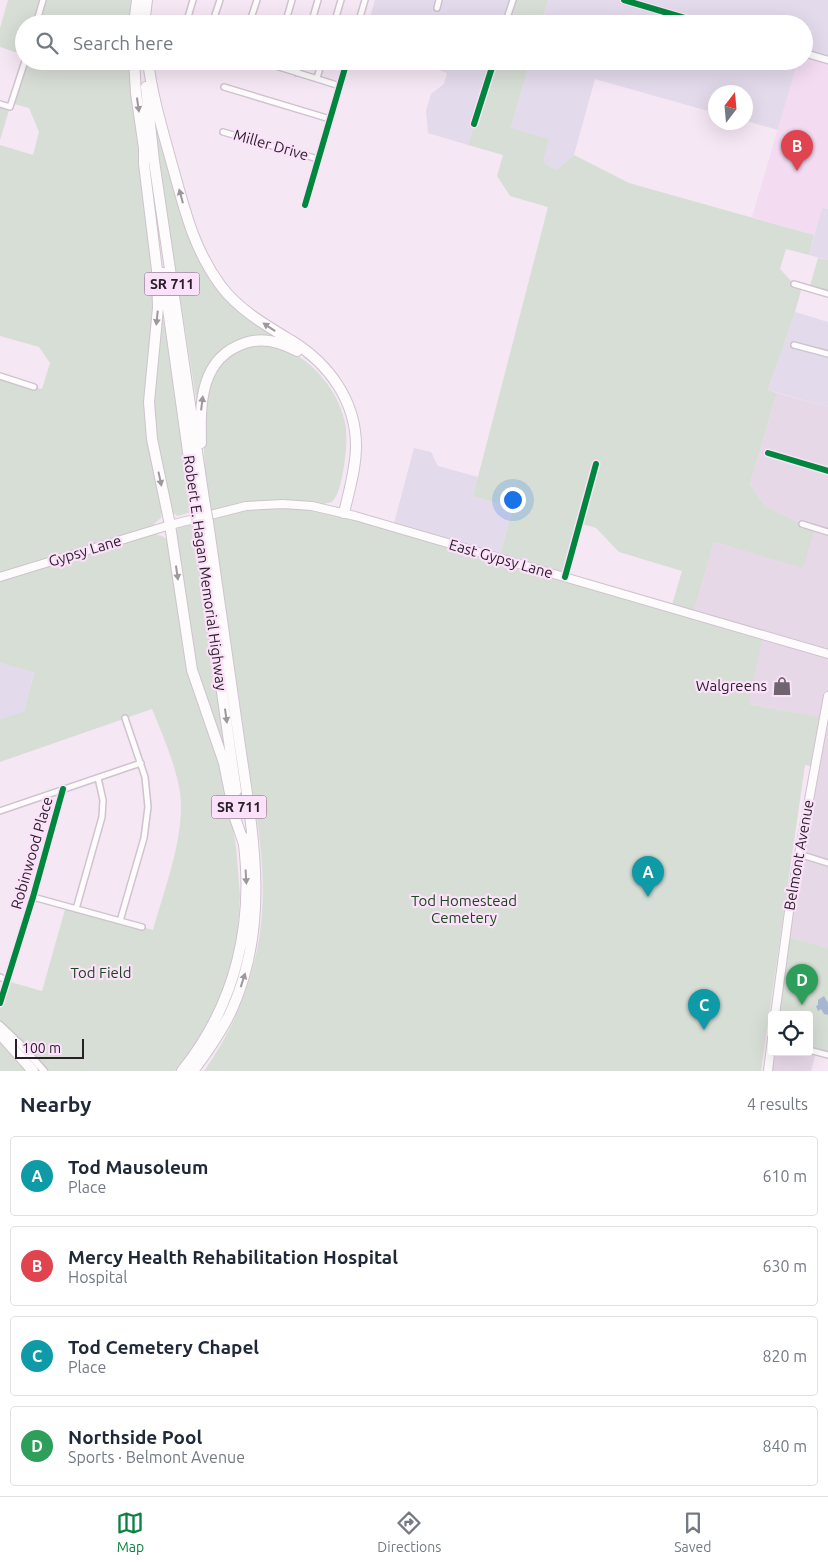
<!DOCTYPE html>
<html lang="en">
<head>
<meta charset="utf-8">
<style>
	body { margin:0; font-family:Ubuntu,sans-serif; background:#f2f2f3; color:#1f2937 }
	.controls { position:absolute; right:15px; bottom:15px; display:grid; overflow:hidden; border-radius:5px; box-shadow:0 5px 20px #0002 }
	.controls button { width:45px; height:45px; display:grid; place-items:center; padding:0; border:0; border-bottom:1px solid #e0e1e3; background:#fff; color:#1f2937; font:25px sans-serif }
	.compass { position:absolute; left:708px; top:85px; width:45px; height:45px; border-radius:50%; background:#fff; box-shadow:0 5px 20px #0002; rotate:16deg }
	.scale { position:absolute; left:15px; bottom:12px; width:69px; box-sizing:border-box; padding-left:5px; border:2px solid #291f28; border-top:0; font-size:14px; line-height:18px; white-space:nowrap; color:#291f28; -webkit-text-stroke:4px #fbe1f9; paint-order:stroke }
	.you { position:absolute; left:512px; top:499px; width:18px; height:18px; margin:-12px; border:4px solid #fff; border-radius:50%; background:#1a73e8; box-shadow:0 0 0 8px #1a73e833 }
	.badge { display:grid; place-items:center; width:32px; height:32px; border-radius:50%; background:#0b8043; color:#fff; font-size:16px; font-weight:700 }
	.pin { position:absolute; translate:-50% -41px; filter:drop-shadow(0 1px 2px #0008) }
	.pin::after { content:''; position:absolute; top:26px; width:18px; height:15px; background:inherit; clip-path:polygon(0 0,100% 0,50% 100%) }
	.list { margin:0; padding:0; list-style:none }
	h2 { display:flex; justify-content:space-between; align-items:center; height:65px; margin:0; padding:0 20px; font-size:21px }
	h2 small { font-size:16px; font-weight:400; color:#747a83 }
	.list li { display:grid; grid-template-columns:32px 1fr auto; gap:15px; align-items:center; box-sizing:border-box; height:80px; margin:0 10px 10px; padding:0 10px; border:1px solid #e0e1e3; border-radius:5px }
	.list b { display:block; font-size:19px; white-space:nowrap }
	.list p { margin:0; font-size:16px; white-space:nowrap; color:#747a83 }
	.list em { font-size:16px; font-style:normal; color:#747a83 }
	.icon { flex:none; width:28px; height:28px; fill:none; stroke:currentColor; stroke-width:2; stroke-linecap:round; stroke-linejoin:round }
	.map { position:relative; flex:none; width:828px; height:1071px; overflow:hidden }
	.search { position:absolute; background:#fff; box-shadow:0 5px 20px #0002; left:15px; right:15px; top:15px; height:55px; display:flex; align-items:center; gap:12px; box-sizing:border-box; padding:0 18px; border-radius:28px; color:#747a83; font-size:19px }
	.sheet { height:425px; background:#fff }
	nav { display:flex; justify-content:space-around; align-items:center; box-sizing:border-box; height:70px; border-top:1px solid #e0e1e3; background:#fff; font-size:14px; color:#747a83 }
	nav a { display:grid; justify-items:center; gap:2px }
	nav .on { color:#0b8043 }
	.map>svg:first-child { display:block }
	.commercial { fill:#e7d8e8 }
	.industrial { fill:#e3daeb }
	.built { fill:#f3dbf2 }
	.green { fill:#d7ded6; fill-rule:evenodd }
	.water { fill:#a6b7d2 }
	.lines { fill:none; stroke-linecap:round; stroke-linejoin:round }
	.minor-casing { stroke:#cec3ce; stroke-width:8 }
	.tertiary-casing { stroke:#cec3ce; stroke-width:9 }
	.secondary-casing { stroke:#cec3ce; stroke-width:10 }
	.motorway-casing { stroke:#cec3ce; stroke-width:12 }
	.minor { stroke:#fefbfd; stroke-width:5 }
	.tertiary { stroke:#fefbfd; stroke-width:6 }
	.secondary { stroke:#fefbfd; stroke-width:8 }
	.motorway { stroke:#fefbfd; stroke-width:10 }
	.motorway-bridge-casing { stroke:#cec3ce; stroke-width:12; stroke-linecap:butt }
	.motorway-bridge { stroke:#fefbfd; stroke-width:10 }
	.cycleway-casing { stroke:#fbe1f9; stroke-width:9 }
	.cycleway { stroke:#00873e; stroke-width:6 }
	.oneway { fill:#9e989d }
	.labels { text-anchor:middle; stroke-width:4.5; stroke-linejoin:round; paint-order:stroke }
	.shield { fill:#fbe1f9; stroke:#685967; stroke-width:1 }
	.shield-label { font-size:14px; font-weight:bold; fill:#291f28 }
	.street-label { font-size:15px; fill:#291f28; stroke:#fbe1f9 }
	.poi-label { font-size:15px; fill:#291f28; stroke:#fbe1f9; text-anchor:end }
	.park-label { font-size:15px; fill:#1a491c; stroke:#fbe1f9 }
</style>
</head>
<body>
<div class="map">
<svg width="828" height="1071" viewBox="0 0 828 1071">
	<rect width="100%" height="100%" fill="#f5e7f4"/>
	<!-- commercial -->
	<path class="commercial" d="M 777,393 L 828,407 L 828,948 L 786,936 L 823,718 L 749,704 L 693,615 L 714,542 L 804,567 L 802,524 L 765,506 L 750,484 Z
		M 772,1052 L 816,1052 L 811,1071 L 768,1071 Z"/>
	<!-- industrial -->
	<path class="industrial" d="M 375,0 L 513,0 L 505,24 L 380,24 L 369,21 Z
		M 548,0 L 828,0 L 828,60 L 804,53 L 804,24 L 541,24 Z
		M 412,61 L 494,61 L 468,145 L 428,133 L 426,111 L 431,94 L 444,84 L 447,73 Z
		M 530,61 L 798,61 L 778,130 L 746,121 L 746,92 L 716,92 L 715,113 L 595,79 L 574,155 L 558,169 L 550,167 L 543,161 L 511,128 Z
		M 822,207 L 828,209 L 828,260 L 809,255 Z
		M 795,312 L 828,322 L 828,407 L 768,390 Z
		M 414,448 L 431,452 L 438,466 L 478,477 L 473,496 L 513,508 L 499,558 L 393,527 Z
		M 0,663 L 34,671 L 24,713 L 0,719 Z"/>
	<!-- built -->
	<path class="built" d="M 804,53 L 828,60 L 828,209 L 822,207 L 814,235 L 752,217 L 798,61 L 804,61 Z"/>
	<!-- green -->
	<path class="green" d="M 8,0 L 132,0 L 129,24 L 24,24 L 24,55 L 0,47 L 0,28 Z
		M 513,0 L 548,0 L 541,24 L 506,24 Z
		M 25,61 L 130,61 L 139,146 L 139,162 L 154,269 L 154,310 L 147,374 L 162,510 L 161,518 L 154,524 L 157,535 L 162,536 L 168,540 L 182,632 L 225,780 L 236,847 L 240,895 L 238,930 L 229,976 L 208,1025 L 187,1058 L 175,1071 L 0,1071 L 0,1003 L 7,981 L 42,991 L 66,906 L 153,930 C 164,890 186,834 180,792 C 175,763 163,736 152,709 L 0,762 L 0,719 L 24,712 L 34,672 L 0,663 L 0,376 L 42,389 L 50,363 L 39,347 L 0,336 L 0,145 L 33,155 L 39,132 L 29,108 L 11,103 Z
		M 494,61 L 530,61 L 511,128 L 549,139 L 543,161 L 550,167 L 558,169 L 574,155 L 629,183 L 814,235 L 809,255 L 786,249 L 780,269 L 794,284 L 802,287 L 795,312 L 768,390 L 777,393 L 750,484 L 765,506 L 802,524 L 815,528 L 803,568 L 714,542 L 693,615 L 763,635 L 749,704 L 824,718 L 814,767 L 805,765 L 761,1071 L 204,1071 C 237,1025 258,970 262,913 C 266,858 254,802 246,748 C 233,655 219,563 205,471 C 204,438 199,404 213,373 C 218,363 235,351 245,347 C 249,346 255,343 260,344 C 301,344 341,388 346,428 C 347,441 346,453 344,466 C 342,477 340,493 332,502 L 319,505 L 499,558 L 513,508 L 473,496 L 548,207 L 510,196 L 497,176 L 503,155 L 468,145 ZM 579,523 L 596,528 L 619,552 L 682,571 L 671,608 L 565,577 Z
		M 0,104 L 10,107 L 0,140 Z
		M 152,105 L 217,284 L 286,340 L 276,339 L 221,354 L 198,411 L 172,247 Z
		M 818,258 L 828,260 L 828,294 L 809,289 Z
		M 162,308 L 191,510 L 194,530 L 229,767 L 199,686 L 174,535 L 178,527 L 193,523 L 191,512 L 178,516 L 171,512 L 155,438 L 152,389 Z
		M 786,936 L 828,948 L 828,1055 L 809,1050 L 809,1015 L 775,1015 Z"/>
	<!-- water -->
	<path class="water" d="M 824,996 L 828,1003 L 828,1015 L 824,1014 L 821,1009 L 818,1011 L 816,1006 L 818,1005 L 818,1000 Z"/>
	<g class="lines">
		<!-- minor casing -->
		<g class="minor-casing">
			<path id="minor" d="M 437,8 L 439,0
				M 36,24 L 43,0
				M 186,24 L 193,0
				M 212,24 L 220,0
				M 249,24 L 257,0
				M 285,24 L 292,0
				M 311,24 L 318,0
				M 334,24 L 341,0
				M 358,24 L 365,0
				M 505,24 L 513,0
				M 196,61 L 201,63 L 202,61
				M 260,61 L 340,86
				M 297,73 L 300,61
				M 317,78 L 322,61
				M 224,87 L 330,119
				M 0,104 L 10,107 L 25,61
				M 474,124 L 494,61
				M 223,132 L 318,159
				M 305,205 L 347,61
				M 794,284 L 828,294
				M 794,345 L 828,354
				M 0,376 L 34,387
				M 768,453 L 828,471
				M 802,524 L 828,532
				M 565,577 L 596,464
				M 0,811 L 141,763
				M 799,854 L 828,863
				M 33,897 L 142,927
				M 76,909 L 102,817 L 103,800 L 98,778
				M 120,921 L 144,838 L 148,807 L 145,777 L 125,718
				M 0,977 L 7,981
				M 0,1003 L 33,897 L 63,789
				M 809,1050 L 828,1055"/>
		</g>
		<!-- tertiary casing -->
		<g class="tertiary-casing">
			<path id="tertiary" d="M 624,0 L 705,24
				M 804,53 L 828,60
				M 0,1025 L 20,1044 L 44,1071"/>
		</g>
		<!-- secondary casing -->
		<g class="secondary-casing">
			<path id="secondary" d="M 0,577 L 170,525 L 246,506 L 283,504 L 312,506 L 355,516 L 828,654
				M 775,1015 L 790,904 L 828,696
				M 768,1071 L 772,1038"/>
		</g>
		<!-- motorway casing -->
		<g class="motorway-casing">
			<path id="motorway" d="M 134,24 L 137,0
				M 144,24 L 147,0
				M 134,61 L 136,93 L 145,155
				M 148,61 C 152,95 162,128 171,161 C 184,206 192,247 221,286 C 239,310 267,326 292,341 C 329,364 356,401 356,446 C 356,468 349,491 344,513
				M 146,87 L 154,161 L 205,506
				M 144,148 L 144,164 L 157,270 L 158,308 L 149,402 L 152,439 L 170,525 L 192,670 L 224,763 L 235,818 L 244,844
				M 163,273 L 196,509
				M 201,443 C 200,403 200,358 245,343 C 263,337 281,342 297,351
				M 199,529 L 236,791
				M 0,1034 L 33,1071
				M 182,1071 C 236,1004 255,922 243,837
				M 193,1071 C 208,1051 223,1030 233,1007 C 272,917 251,825 238,732 C 228,662 218,592 208,522"/>
		</g>
		<!-- minor -->
		<use href="#minor" class="minor"/>
		<!-- tertiary -->
		<use href="#tertiary" class="tertiary"/>
		<!-- secondary -->
		<use href="#secondary" class="secondary"/>
		<!-- motorway -->
		<use href="#motorway" class="motorway"/>
		<!-- motorway-bridge casing -->
		<g class="motorway-bridge-casing">
			<path id="motorway-bridge" d="M 205,506 L 208,522
				M 196,509 L 199,529"/>
		</g>
		<!-- motorway-bridge -->
		<use href="#motorway-bridge" class="motorway-bridge"/>
		<!-- cycleway casing -->
		<g class="cycleway-casing">
			<path id="cycleway" d="M 624,0 L 705,24
				M 474,124 L 494,61
				M 305,205 L 347,61
				M 768,453 L 828,471
				M 565,577 L 596,464
				M 0,1003 L 33,897 L 63,789"/>
		</g>
		<!-- cycleway -->
		<use href="#cycleway" class="cycleway"/>
	</g>
	<!-- one-way arrows -->
	<defs><path id="oneway-solid" d="M-6-.8H1V-3.2L6.5 0L1 3.2V.8H-6Z" transform="scale(1.25)"/></defs>
	<g class="oneway">
		<use href="#oneway-solid" transform="translate(138 105) rotate(82)"/>
		<use href="#oneway-solid" transform="translate(181 196) rotate(-105)"/>
		<use href="#oneway-solid" transform="translate(157 318) rotate(96)"/>
		<use href="#oneway-solid" transform="translate(269 327) rotate(-146)"/>
		<use href="#oneway-solid" transform="translate(202 403) rotate(-83)"/>
		<use href="#oneway-solid" transform="translate(160 479) rotate(78)"/>
		<use href="#oneway-solid" transform="translate(177 573) rotate(82)"/>
		<use href="#oneway-solid" transform="translate(226 716) rotate(82)"/>
		<use href="#oneway-solid" transform="translate(246 877) rotate(87)"/>
		<use href="#oneway-solid" transform="translate(243 980) rotate(-72)"/>
	</g>
	<!-- icons -->
	<defs>
		<g id="shop-bare" transform="scale(1.5)"><path d="M-5-2.5h2.3a2.7 3.5 0 0 1 5.4 0H5L5.5 6h-11ZM-1.5-2.5h3a1.5 2.3 0 0 0-3 0Z" fill="#70656f" stroke="#fbe1f9" stroke-width="2.5" paint-order="stroke"/></g>
	</defs>
	<g fill-rule="evenodd">
		<use href="#shop-bare" x="782" y="686"/>
	</g>
	<g class="labels">
		<!-- shield labels -->
		<g class="shield">
			<rect x="144.5" y="272.5" width="55" height="23" rx="4"/>
			<rect x="211.5" y="795.5" width="55" height="23" rx="4"/>
		</g>
		<g class="shield-label">
			<text x="172" y="289">SR 711</text>
			<text x="239" y="812">SR 711</text>
		</g>
		<!-- street labels -->
		<g class="street-label">
			<text transform="translate(271 145) rotate(16)" y="5">Miller Drive</text>
			<text transform="translate(85 551) rotate(-17)" y="5">Gypsy Lane</text>
			<text transform="translate(501 559) rotate(16)" y="5">East Gypsy Lane</text>
			<text transform="translate(205 573) rotate(82)" y="5">Robert E. Hagan Memorial Highway</text>
			<text transform="translate(32 853) rotate(-74)" y="5">Robinwood Place</text>
			<text transform="translate(799 855) rotate(-80)" y="5">Belmont Avenue</text>
		</g>
		<!-- poi labels -->
		<g class="poi-label">
			<text x="767" y="691">Walgreens</text>
		</g>
		<!-- park labels -->
		<g class="park-label">
			<text x="464" y="906">Tod Homestead<tspan x="464" dy="17">Cemetery</tspan></text>
			<text x="101" y="978">Tod Field</text>
		</g>
	</g>
</svg>
<div class="controls">
<button><svg class="icon" aria-label="locate" viewBox="0 0 24 24"><circle cx="12" cy="12" r="6"/><path d="M12 2v4M12 18v4M2 12h4M18 12h4"/></svg></button>
</div>
<svg class="compass" viewBox="-18 -18 36 36"><path d="M0-13l5 13h-10z" fill="#e53935"/><path d="M0 13l5-13h-10z" fill="#747a83"/></svg>
<div class="scale">100 m</div>
<div class="you"></div>
<div class="pin badge" style="left:648px;top:897px;background:#0f9aa8">A</div>
<div class="pin badge" style="left:797px;top:171px;background:#e0444e">B</div>
<div class="pin badge" style="left:704px;top:1030px;background:#0f9aa8">C</div>
<div class="pin badge" style="left:802px;top:1005px;background:#2e9e5b">D</div>
<div class="search"><svg class="icon" aria-label="search" viewBox="0 0 24 24"><circle cx="10" cy="10" r="6"/><path d="M15 15l6 6"/></svg>Search here</div>
</div>
<section class="sheet">
<h2>Nearby<small>4 results</small></h2>
<ul class="list">
<li><span class="badge" style="background:#0f9aa8">A</span><div><b>Tod Mausoleum</b><p>Place</p></div><em>610 m</em></li>
<li><span class="badge" style="background:#e0444e">B</span><div><b>Mercy Health Rehabilitation Hospital</b><p>Hospital</p></div><em>630 m</em></li>
<li><span class="badge" style="background:#0f9aa8">C</span><div><b>Tod Cemetery Chapel</b><p>Place</p></div><em>820 m</em></li>
<li><span class="badge" style="background:#2e9e5b">D</span><div><b>Northside Pool</b><p>Sports · Belmont Avenue</p></div><em>840 m</em></li>
</ul>
</section>
<nav>
<a class="on"><svg class="icon" aria-label="map" viewBox="0 0 24 24"><path d="M3 6l6-2 6 2 6-2v14l-6 2-6-2-6 2zM9 4v14M15 6v14"/></svg>Map</a>
<a><svg class="icon" aria-label="directions" viewBox="0 0 24 24"><path d="M12 3l9 9-9 9-9-9zM9 14v-3h6M13 9l2 2-2 2"/></svg>Directions</a>
<a><svg class="icon" aria-label="saved" viewBox="0 0 24 24"><path d="M7 4h10v16l-5-4-5 4z"/></svg>Saved</a>
</nav>
</body>
</html>
